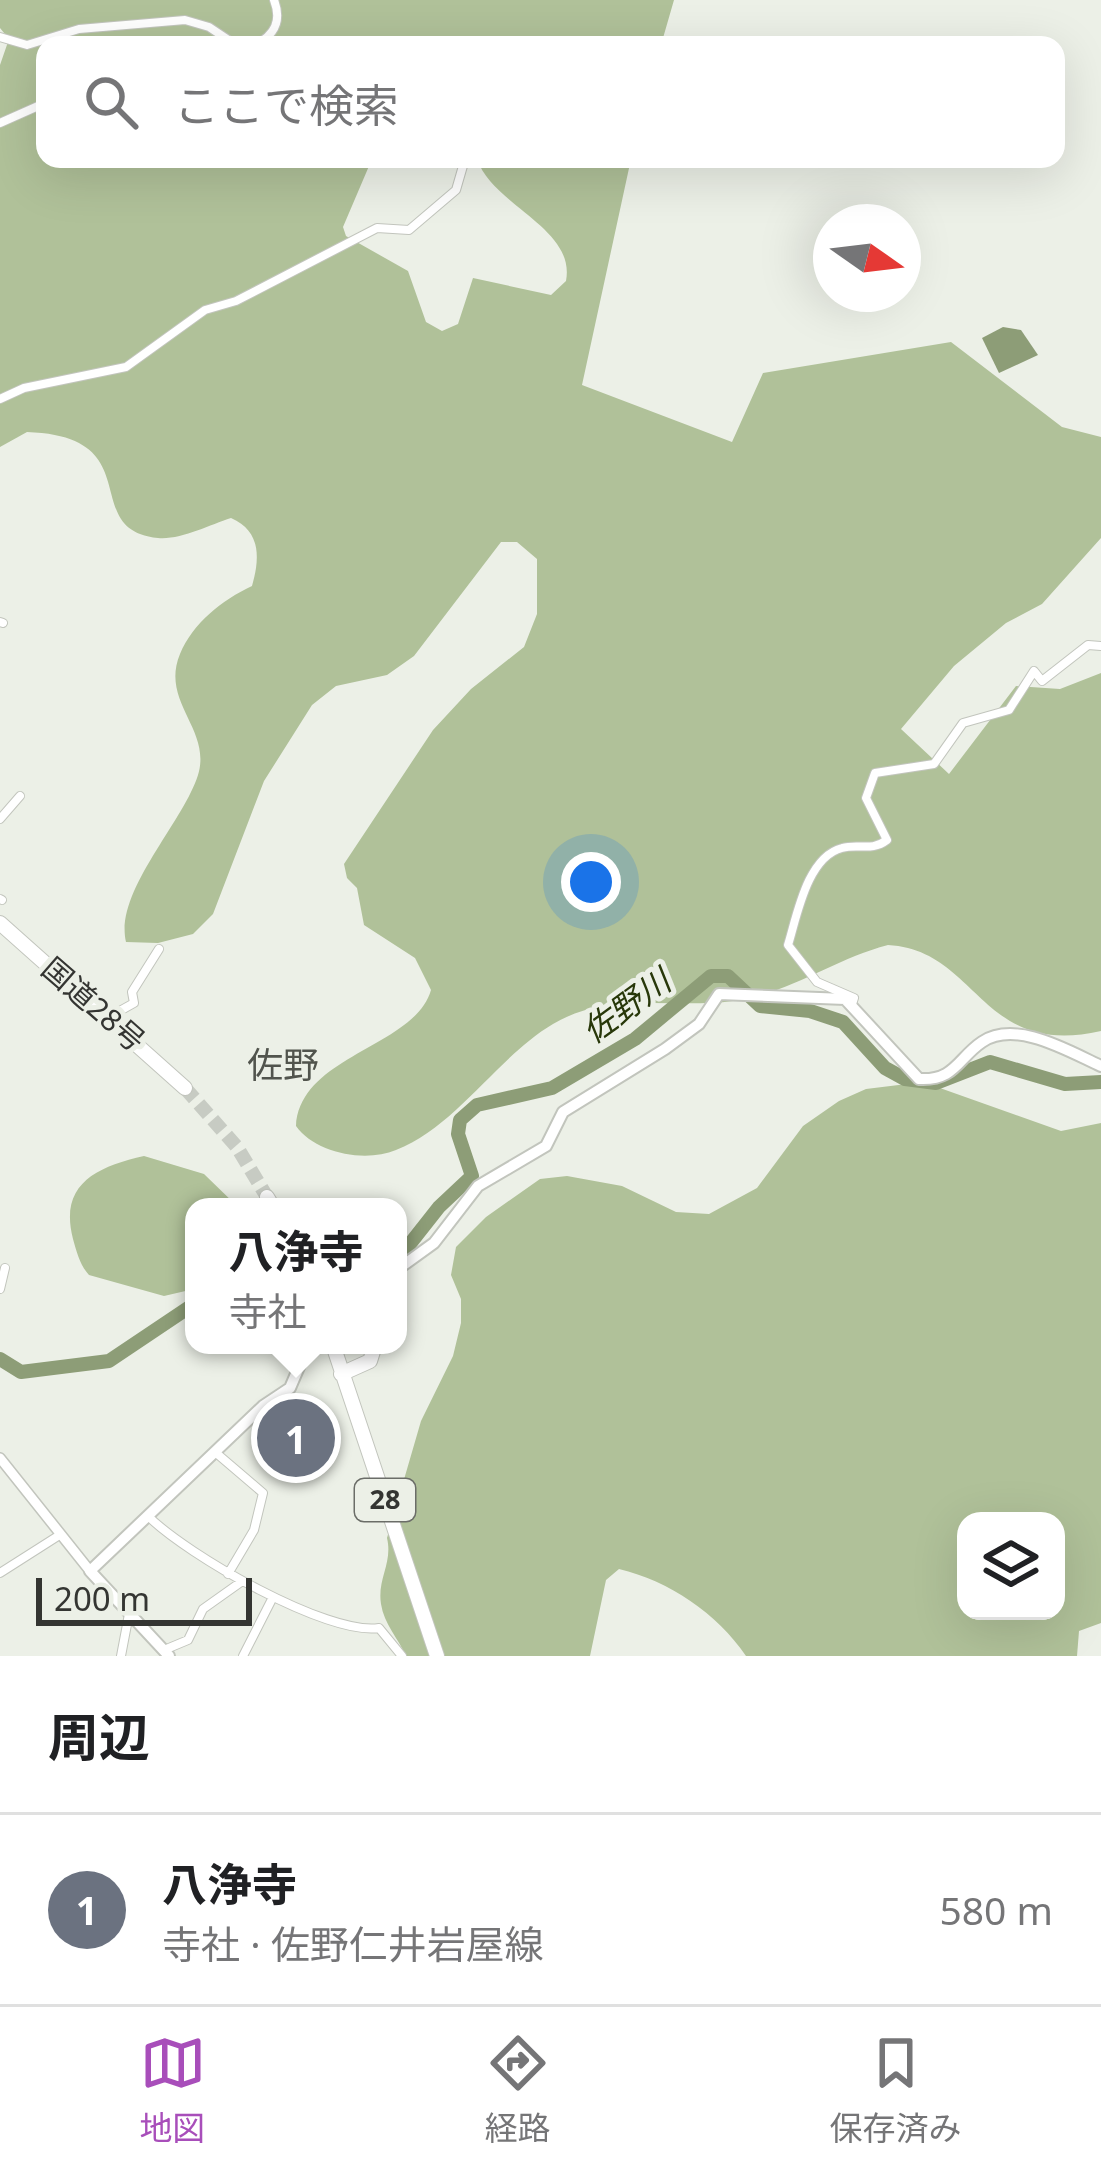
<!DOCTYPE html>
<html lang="ja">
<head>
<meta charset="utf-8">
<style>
	body { margin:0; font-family:"Noto Sans","Noto Sans JP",sans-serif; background:#f2f2f2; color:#202124 }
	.controls { position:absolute; right:36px; bottom:36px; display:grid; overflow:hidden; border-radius:24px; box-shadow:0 12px 48px #0002 }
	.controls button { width:108px; height:108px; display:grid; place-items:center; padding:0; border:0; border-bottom:3px solid #e0e0e0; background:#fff; color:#202124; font:60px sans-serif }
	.compass { position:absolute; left:813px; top:204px; width:108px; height:108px; border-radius:50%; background:#fff; box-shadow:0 12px 48px #0002; rotate:104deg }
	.scale { position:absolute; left:36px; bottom:30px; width:216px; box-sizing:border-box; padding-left:12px; border:6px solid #343532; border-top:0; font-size:33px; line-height:42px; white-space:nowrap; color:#343532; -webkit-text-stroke:9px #ecf0e7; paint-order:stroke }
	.you { position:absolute; left:591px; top:882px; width:42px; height:42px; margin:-30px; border:9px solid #fff; border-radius:50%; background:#1a73e8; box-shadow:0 0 0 18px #1a73e833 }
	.badge { display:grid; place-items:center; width:78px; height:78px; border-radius:50%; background:#a84eba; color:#fff; font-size:39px; font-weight:700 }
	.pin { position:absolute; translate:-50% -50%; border:6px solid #fff; box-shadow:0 3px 12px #0006 }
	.popup { position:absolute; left:185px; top:1198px; width:222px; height:156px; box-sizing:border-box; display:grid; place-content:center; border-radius:24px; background:#fff; filter:drop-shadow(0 3px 9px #0005); font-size:39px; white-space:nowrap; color:#757577 }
	.popup b { font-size:45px; color:#202124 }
	.popup::after { content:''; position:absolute; left:50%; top:100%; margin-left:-24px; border:24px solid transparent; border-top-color:#fff }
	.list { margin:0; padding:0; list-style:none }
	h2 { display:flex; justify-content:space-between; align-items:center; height:156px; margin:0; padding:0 48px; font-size:51px }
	h2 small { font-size:39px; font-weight:400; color:#757577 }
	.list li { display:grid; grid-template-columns:78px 1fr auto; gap:36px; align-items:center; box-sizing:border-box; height:192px; padding:0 48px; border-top:3px solid #e0e0e0 }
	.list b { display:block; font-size:45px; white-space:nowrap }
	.list p { margin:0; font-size:39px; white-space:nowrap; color:#757577 }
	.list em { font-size:39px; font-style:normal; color:#757577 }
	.icon { flex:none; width:66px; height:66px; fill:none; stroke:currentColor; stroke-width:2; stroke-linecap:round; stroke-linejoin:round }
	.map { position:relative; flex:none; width:1101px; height:1656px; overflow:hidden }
	.search { position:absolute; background:#fff; box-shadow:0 12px 48px #0002; left:36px; right:36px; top:36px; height:132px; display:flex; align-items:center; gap:30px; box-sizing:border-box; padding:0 42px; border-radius:24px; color:#757577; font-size:45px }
	.sheet { height:348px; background:#fff }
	nav { display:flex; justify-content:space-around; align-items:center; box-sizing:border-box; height:168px; border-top:3px solid #e0e0e0; background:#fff; font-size:33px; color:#757577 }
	nav a { display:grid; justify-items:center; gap:6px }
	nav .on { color:#a84eba }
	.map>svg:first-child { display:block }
	.forest { fill:#b0c199; fill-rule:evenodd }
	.water { fill:#8d9d77 }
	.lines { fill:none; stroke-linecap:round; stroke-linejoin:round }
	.river { stroke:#8d9d77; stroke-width:14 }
	.trunk-tunnel { stroke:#c7cbc3; stroke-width:14; stroke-dasharray:14 7; stroke-linecap:butt }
	.minor-casing { stroke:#c2c5bd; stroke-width:10 }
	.tertiary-casing { stroke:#c2c5bd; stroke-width:12 }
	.secondary-casing { stroke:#c2c5bd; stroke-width:14 }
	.trunk-casing { stroke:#c2c5bd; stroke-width:16 }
	.minor { stroke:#fff; stroke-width:8 }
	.tertiary { stroke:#fff; stroke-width:9 }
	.secondary { stroke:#fff; stroke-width:10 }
	.trunk { stroke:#fff; stroke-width:14 }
	.labels { text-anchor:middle; stroke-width:10; stroke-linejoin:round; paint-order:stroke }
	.shield { fill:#ecf0e7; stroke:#6b6d68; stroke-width:3 }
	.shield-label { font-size:27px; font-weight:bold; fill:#343532 }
	.street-label { font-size:30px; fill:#343532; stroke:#ecf0e7 }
	.water-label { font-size:33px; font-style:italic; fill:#28380a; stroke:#ecf0e7 }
	.quarter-label { font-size:36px; fill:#51544d; stroke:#ecf0e7 }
</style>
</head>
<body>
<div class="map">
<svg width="1101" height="1656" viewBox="0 0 1101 1656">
	<rect width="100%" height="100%" fill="#ecf0e7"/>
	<!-- forest -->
	<path class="forest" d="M 0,0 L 674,0 L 661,45 L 45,45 L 45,159 L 372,159 L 343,227 L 346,236 L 408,271 L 426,322 L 442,331 L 458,324 L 473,278 L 551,295 L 566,281 C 576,228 493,206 477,159 L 631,159 L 582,385 L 732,442 L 763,373 L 951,342 L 1062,427 L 1101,437 L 1101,538 L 1042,604 L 1006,623 L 954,666 L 901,729 L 949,774 L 1016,686 L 1060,689 L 1101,673 L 1101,1031 C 980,1059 979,950 888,945 C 834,959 789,994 733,1001 C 673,1009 608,991 553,1024 C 497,1057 457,1126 396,1150 C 365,1163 315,1153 296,1126 C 300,1055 415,1047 431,990 L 415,958 L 364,925 L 357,888 L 347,878 L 344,864 L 433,730 L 471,689 L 524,647 L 537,614 L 537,559 L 517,542 L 501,542 L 414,656 L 387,675 L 336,686 L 312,705 L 264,781 L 213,914 L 193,934 L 158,943 L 126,942 C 114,892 183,823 198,775 C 212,729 160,702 180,654 C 193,623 222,600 252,586 C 260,558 261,531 231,518 C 209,525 181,540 158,538 C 77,530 151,436 27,432 L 0,447 L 0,65 L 9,39 L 0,28 Z
		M 923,1082 L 1061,1131 L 1101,1123 L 1101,1623 L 1079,1631 L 1077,1656 L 746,1656 C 717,1613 669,1581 619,1569 L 606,1580 L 590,1656 L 406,1656 C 398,1638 384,1624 381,1604 C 377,1579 393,1563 387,1538 L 421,1421 L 453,1356 L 461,1323 L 461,1299 L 451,1275 L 456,1247 L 486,1217 L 540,1179 L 567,1176 L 622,1186 L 676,1212 L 709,1214 L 757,1188 L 803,1126 L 839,1101 L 866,1089 ZM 966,1521 L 1056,1521 L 1056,1611 L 966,1611 Z
		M 144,1156 L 204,1174 L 238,1207 L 194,1207 L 194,1289 L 164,1296 L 89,1275 C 80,1265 77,1253 73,1239 C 59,1185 95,1167 144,1156 Z"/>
	<!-- water -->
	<path class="water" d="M 1003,327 L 1021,330 L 1038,355 L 999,373 L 982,338 Z"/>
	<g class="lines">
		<!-- river -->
		<path class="river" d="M 398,1259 L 439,1207 L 472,1176 L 458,1134 L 460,1120 L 477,1105 L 552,1088 L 635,1039 L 711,976 L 728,976 L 760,1006 L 810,1011 L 843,1022 L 885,1068 L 905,1079 L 936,1083 L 990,1062 L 1065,1084 L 1101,1082
			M 0,1359 L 21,1372 L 109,1361 L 194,1304"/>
		<!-- trunk-tunnel -->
		<path class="trunk-tunnel" d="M 185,1088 L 237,1147 L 267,1197"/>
		<!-- minor casing -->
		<g class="minor-casing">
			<path id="minor" d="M 0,37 L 27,45 L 79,29 L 185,20 L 209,27 L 236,45
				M 255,45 C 275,35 282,21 274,0
				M 0,123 L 45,103
				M 0,399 L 24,388 L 126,367 L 205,310 L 236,301 L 377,228 L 409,230 L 456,190 L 465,159
				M 0,622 L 3,623
				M 0,819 L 20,796
				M 0,899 L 2,900
				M 852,1004 L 854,998 L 817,982 L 788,945 C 797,916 807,857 842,848 C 859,843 871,852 887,840 L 866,798 L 875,773 L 934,764 L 963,723 L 1009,710 L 1034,671 L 1042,681 L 1088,645 L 1101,646
				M 107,1018 L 134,1003 L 132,992 L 159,949
				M 0,1289 L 5,1268
				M 215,1452 L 263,1493 L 254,1530 L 228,1574
				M 148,1516 C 187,1555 328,1636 379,1628 L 402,1656
				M 0,1573 L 58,1536
				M 164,1650 L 188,1640 L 203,1609 L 241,1582
				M 121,1656 L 129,1614
				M 243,1656 L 271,1601"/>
		</g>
		<!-- tertiary casing -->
		<g class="tertiary-casing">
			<path id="tertiary" d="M 0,1458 L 90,1571"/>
		</g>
		<!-- secondary casing -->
		<g class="secondary-casing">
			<path id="secondary" d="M 398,1269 L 434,1243 L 478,1186 L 546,1146 L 563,1112 L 665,1049 L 699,1024 L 719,994 L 845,999 L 919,1079 C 955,1081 958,1058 982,1042 C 1016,1019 1070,1052 1101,1066
				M 169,1656 L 90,1571 L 263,1406 L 290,1388 L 302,1360 L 316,1345"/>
		</g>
		<!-- trunk casing -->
		<g class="trunk-casing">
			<path id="trunk" d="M 0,923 L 185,1088
				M 267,1197 L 273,1207
				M 333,1345 L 437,1656
				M 341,1374 L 370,1361 L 375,1345"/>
		</g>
		<!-- minor -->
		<use href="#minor" class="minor"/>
		<!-- tertiary -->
		<use href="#tertiary" class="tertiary"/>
		<!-- secondary -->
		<use href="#secondary" class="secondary"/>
		<!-- trunk -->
		<use href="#trunk" class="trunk"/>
	</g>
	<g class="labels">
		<!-- shield labels -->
		<rect class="shield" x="355" y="1479" width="60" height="42" rx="9"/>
		<g class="shield-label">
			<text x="385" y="1509">28</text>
		</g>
		<!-- street labels -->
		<g class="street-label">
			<text transform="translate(93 1005) rotate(41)" y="10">国道28号</text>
		</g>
		<!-- water labels -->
		<g class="water-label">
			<text transform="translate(626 1006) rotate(-36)" y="12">佐野川</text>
		</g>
		<!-- quarter labels -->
		<g class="quarter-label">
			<text x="283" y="1078">佐野</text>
		</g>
	</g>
</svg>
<div class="controls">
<button><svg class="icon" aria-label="layers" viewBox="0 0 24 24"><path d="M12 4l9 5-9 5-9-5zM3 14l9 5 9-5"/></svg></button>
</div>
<svg class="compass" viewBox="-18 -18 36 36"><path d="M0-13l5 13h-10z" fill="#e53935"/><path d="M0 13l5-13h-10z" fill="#757577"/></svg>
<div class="scale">200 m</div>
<div class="you"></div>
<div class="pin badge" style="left:296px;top:1438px;background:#6b7280">1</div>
<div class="popup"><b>八浄寺</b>寺社</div>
<div class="search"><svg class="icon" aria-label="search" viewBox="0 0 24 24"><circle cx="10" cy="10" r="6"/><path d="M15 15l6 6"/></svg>ここで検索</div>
</div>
<section class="sheet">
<h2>周辺<small></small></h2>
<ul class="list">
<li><span class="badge" style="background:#6b7280">1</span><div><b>八浄寺</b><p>寺社 · 佐野仁井岩屋線</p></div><em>580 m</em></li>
</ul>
</section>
<nav>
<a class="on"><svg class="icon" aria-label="map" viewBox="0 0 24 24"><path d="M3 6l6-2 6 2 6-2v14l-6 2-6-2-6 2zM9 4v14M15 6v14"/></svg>地図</a>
<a><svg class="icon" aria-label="directions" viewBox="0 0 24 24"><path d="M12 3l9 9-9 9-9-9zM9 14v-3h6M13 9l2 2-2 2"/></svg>経路</a>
<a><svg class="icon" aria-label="saved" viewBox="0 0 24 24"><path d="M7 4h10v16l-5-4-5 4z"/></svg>保存済み</a>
</nav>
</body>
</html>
